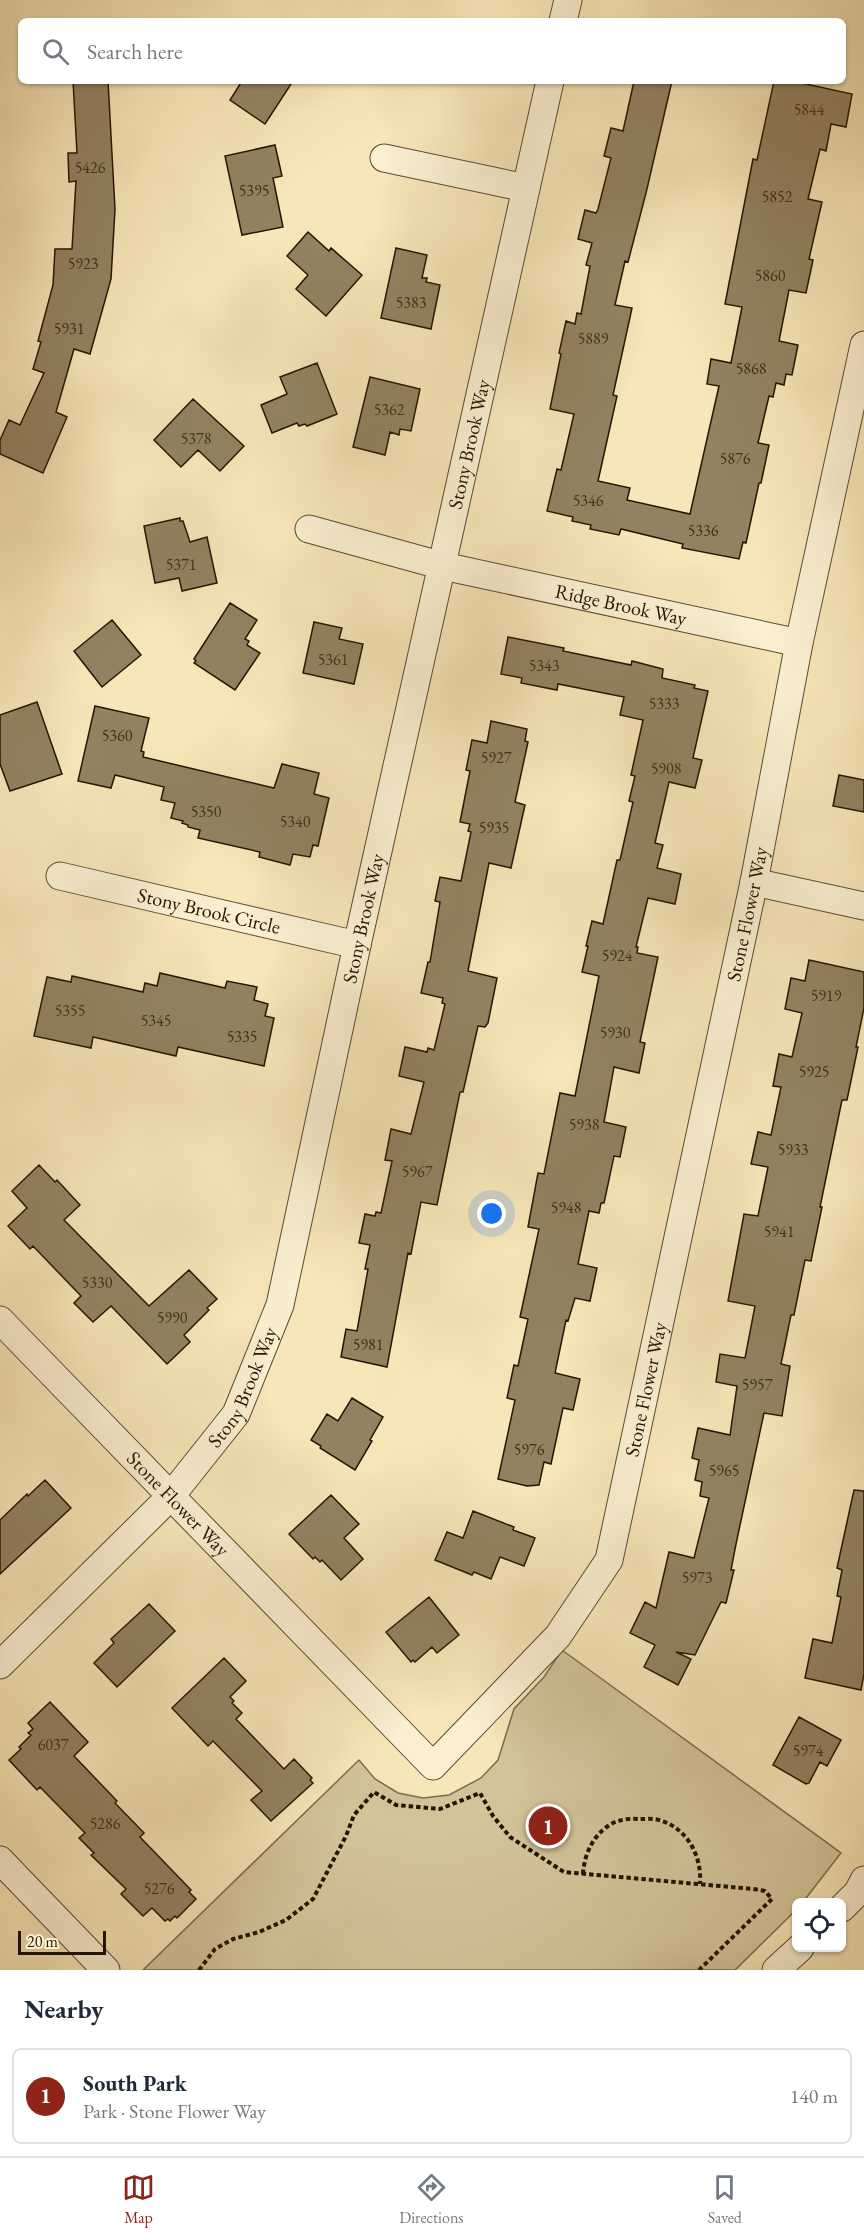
<!DOCTYPE html>
<html lang="en">
<head>
<meta charset="utf-8">
<style>
	body { margin:0; font-family:"EB Garamond",serif; background:#f2f2f3; color:#1f2937 }
	.controls { position:absolute; right:18px; bottom:18px; display:grid; overflow:hidden; border-radius:9px; box-shadow:0 2px 4px #0004 }
	.controls button { width:54px; height:54px; display:grid; place-items:center; padding:0; border:0; border-bottom:2px solid #e0e1e3; background:#fff; color:#1f2937; font:30px sans-serif }
	.scale { position:absolute; left:18px; bottom:15px; width:88px; box-sizing:border-box; padding-left:6px; border:3px solid #241603; border-top:0; font-size:16px; line-height:21px; white-space:nowrap; color:#241603; -webkit-text-stroke:4px #faefd1; paint-order:stroke }
	.you { position:absolute; left:492px; top:1214px; width:21px; height:21px; margin:-15px; border:4px solid #fff; border-radius:50%; background:#1a73e8; box-shadow:0 0 0 9px #1a73e833 }
	.badge { display:grid; place-items:center; width:39px; height:39px; border-radius:50%; background:#8f2418; color:#fff; font-size:20px; font-weight:700 }
	.pin { position:absolute; translate:-50% -50%; border:3px solid #fff; box-shadow:0 2px 6px #0006 }
	.list { margin:0; padding:0; list-style:none }
	h2 { display:flex; justify-content:space-between; align-items:center; height:78px; margin:0; padding:0 24px; font-size:26px }
	h2 small { font-size:20px; font-weight:400; color:#747a83 }
	.list li { display:grid; grid-template-columns:39px 1fr auto; gap:18px; align-items:center; box-sizing:border-box; height:96px; margin:0 12px 12px; padding:0 12px; border:2px solid #e0e1e3; border-radius:9px }
	.list b { display:block; font-size:22px; white-space:nowrap }
	.list p { margin:0; font-size:20px; white-space:nowrap; color:#747a83 }
	.list em { font-size:20px; font-style:normal; color:#747a83 }
	.icon { flex:none; width:33px; height:33px; fill:none; stroke:currentColor; stroke-width:2; stroke-linecap:round; stroke-linejoin:round }
	.map { position:relative; flex:none; width:864px; height:1970px; overflow:hidden }
	.search { position:absolute; background:#fff; box-shadow:0 2px 4px #0004; left:18px; right:18px; top:18px; height:66px; display:flex; align-items:center; gap:15px; box-sizing:border-box; padding:0 21px; border-radius:9px; color:#747a83; font-size:22px }
	.sheet { height:186px; background:#fff }
	nav { display:flex; justify-content:space-around; align-items:center; box-sizing:border-box; height:84px; border-top:2px solid #e0e1e3; background:#fff; font-size:16px; color:#747a83 }
	nav a { display:grid; justify-items:center; gap:3px }
	nav .on { color:#8f2418 }
	.map>svg:first-child { display:block }
	.green { fill:#d3c399; stroke:#7c6c4e; stroke-width:1.5 }
	.building { fill:#928261; stroke:#241603; stroke-width:1.5 }
	.lines { fill:none; stroke-linecap:round; stroke-linejoin:round }
	.minor-casing { stroke:#594a30; stroke-width:29 }
	.path { stroke:#241603; stroke-width:4; stroke-dasharray:4.5 3; stroke-linecap:butt }
	.minor { stroke:#faefd1; stroke-width:27 }
	.labels { text-anchor:middle; stroke-width:4.5; stroke-linejoin:round; paint-order:stroke }
	.number-label { font-size:16px; fill:#40311a }
	.street-label { font-size:20px; fill:#241603; stroke:#faefd1 }
</style>
</head>
<body>
<div class="map">
<svg width="864" height="1970" viewBox="0 0 864 1970">
	<rect width="100%" height="100%" fill="#f7e6b8"/>
	<filter id="stains"><feTurbulence type="fractalNoise" baseFrequency=".00333" numOctaves="4"/><feColorMatrix values="0 0 0 0 .2 0 0 0 0 .09 0 0 0 0 .02 0 0 0 .5 -.17"/></filter>
	<radialGradient id="worn" r=".72"><stop offset=".6" stop-color="#630" stop-opacity="0"/><stop offset="1" stop-color="#630" stop-opacity=".3"/></radialGradient>
	<!-- green -->
	<path class="green" d="M 562,1650 L 841,1853 L 803,1902 L 796,1902 L 796,1910 L 735,1970 L 143,1970 L 359,1760 L 375,1779 L 398,1793 L 423,1798 L 449,1795 L 481,1778 L 498,1760 L 514,1709 L 544,1677 Z"/>
	<!-- building -->
	<path class="building" d="M 73,81 L 108,81 L 115,209 L 111,279 L 90,354 L 74,349 L 56,412 L 67,417 L 43,473 L 0,454 L 0,440 L 9,420 L 20,425 L 44,373 L 33,369 L 41,342 L 38,341 L 53,285 L 55,249 L 72,249 L 76,181 L 69,182 L 68,153 L 77,153 Z
		M 242,81 L 293,81 L 265,124 L 230,100 Z
		M 634,81 L 672,81 L 646,193 L 628,262 L 625,261 L 615,305 L 632,308 L 613,395 L 617,396 L 598,481 L 630,488 L 627,500 L 690,514 L 719,386 L 707,384 L 711,359 L 731,363 L 742,307 L 725,304 L 753,159 L 757,160 L 774,81 L 792,81 L 852,94 L 846,127 L 831,124 L 826,151 L 820,149 L 808,199 L 822,202 L 809,259 L 813,260 L 806,293 L 789,290 L 779,341 L 798,345 L 792,375 L 786,374 L 784,385 L 776,383 L 773,397 L 769,396 L 758,443 L 769,445 L 761,483 L 759,483 L 746,543 L 743,542 L 739,559 L 682,548 L 683,544 L 621,529 L 619,535 L 590,529 L 591,525 L 572,521 L 573,517 L 547,511 L 557,469 L 561,470 L 574,414 L 550,409 L 561,354 L 559,353 L 566,321 L 575,324 L 577,313 L 581,314 L 590,266 L 586,265 L 592,243 L 578,239 L 585,210 L 596,213 L 598,209 L 611,158 L 604,156 L 611,128 L 623,131 Z
		M 275,145 L 282,176 L 273,178 L 283,227 L 242,235 L 225,156 Z
		M 308,232 L 329,251 L 331,248 L 362,275 L 326,316 L 296,289 L 308,275 L 287,256 Z
		M 396,248 L 427,255 L 422,278 L 427,278 L 426,282 L 440,285 L 431,329 L 381,318 Z
		M 317,363 L 337,414 L 307,426 L 305,424 L 299,426 L 297,423 L 272,433 L 261,405 L 287,394 L 280,377 Z
		M 370,377 L 420,389 L 411,431 L 400,429 L 399,435 L 390,432 L 385,455 L 353,447 Z
		M 193,399 L 244,446 L 220,471 L 198,450 L 181,467 L 154,440 Z
		M 180,518 L 180,521 L 183,521 L 190,542 L 207,537 L 217,583 L 182,591 L 179,578 L 155,583 L 144,526 Z
		M 230,603 L 257,620 L 245,639 L 249,641 L 247,645 L 260,653 L 235,690 L 194,663 L 196,661 L 194,659 Z
		M 112,620 L 141,655 L 102,687 L 74,651 Z
		M 314,622 L 342,628 L 339,639 L 363,644 L 354,684 L 303,673 Z
		M 508,637 L 564,648 L 563,651 L 631,665 L 632,661 L 663,669 L 662,678 L 695,685 L 694,688 L 708,691 L 693,758 L 702,760 L 695,788 L 669,782 L 655,843 L 663,845 L 657,868 L 681,874 L 675,904 L 648,898 L 636,947 L 638,947 L 637,953 L 658,957 L 640,1042 L 645,1043 L 639,1073 L 614,1067 L 604,1122 L 626,1127 L 620,1157 L 614,1156 L 604,1203 L 601,1203 L 599,1213 L 589,1211 L 578,1264 L 597,1268 L 590,1301 L 575,1298 L 568,1321 L 566,1320 L 555,1373 L 580,1379 L 573,1410 L 563,1408 L 551,1464 L 544,1462 L 539,1485 L 527,1486 L 498,1479 L 515,1400 L 507,1398 L 514,1365 L 518,1366 L 528,1319 L 520,1317 L 539,1229 L 528,1227 L 538,1173 L 544,1174 L 560,1093 L 575,1096 L 599,976 L 582,972 L 588,946 L 586,946 L 592,921 L 603,924 L 617,860 L 620,860 L 633,802 L 629,801 L 635,776 L 631,775 L 643,720 L 620,715 L 624,697 L 558,684 L 557,690 L 521,683 L 522,678 L 501,674 Z
		M 37,702 L 62,774 L 10,791 L 0,764 L 0,715 Z
		M 95,706 L 149,718 L 141,751 L 144,752 L 143,757 L 274,788 L 282,764 L 319,773 L 314,794 L 329,798 L 318,846 L 313,845 L 310,857 L 293,854 L 290,865 L 259,857 L 260,852 L 198,838 L 200,830 L 188,827 L 188,825 L 182,823 L 183,821 L 171,818 L 175,803 L 161,800 L 164,787 L 115,775 L 111,788 L 78,781 Z
		M 491,721 L 527,729 L 525,741 L 528,742 L 515,802 L 525,805 L 511,868 L 489,863 L 468,971 L 497,978 L 488,1023 L 485,1027 L 478,1026 L 463,1092 L 460,1092 L 437,1205 L 421,1202 L 411,1254 L 408,1253 L 387,1367 L 341,1357 L 346,1329 L 357,1331 L 368,1269 L 365,1269 L 370,1245 L 359,1243 L 365,1214 L 375,1216 L 376,1212 L 381,1213 L 392,1161 L 385,1160 L 391,1129 L 411,1134 L 424,1082 L 399,1076 L 405,1047 L 427,1052 L 428,1048 L 434,1050 L 445,1004 L 442,1003 L 443,998 L 421,993 L 428,962 L 430,962 L 440,902 L 435,901 L 440,877 L 461,881 L 471,832 L 468,831 L 470,824 L 460,822 L 470,771 L 466,770 L 472,740 L 487,743 Z
		M 839,775 L 864,780 L 864,812 L 833,806 Z
		M 809,960 L 864,972 L 864,1008 L 856,1047 L 858,1047 L 847,1100 L 842,1100 L 820,1207 L 822,1207 L 811,1261 L 805,1260 L 794,1315 L 791,1315 L 781,1364 L 790,1366 L 782,1416 L 764,1413 L 736,1544 L 731,1570 L 734,1570 L 726,1603 L 721,1602 L 695,1655 L 676,1652 L 691,1659 L 678,1685 L 644,1667 L 655,1645 L 630,1633 L 645,1602 L 656,1608 L 669,1552 L 694,1558 L 709,1498 L 700,1496 L 702,1482 L 695,1480 L 699,1460 L 692,1458 L 698,1428 L 730,1435 L 737,1386 L 716,1382 L 720,1354 L 745,1358 L 755,1306 L 728,1301 L 744,1214 L 758,1216 L 768,1167 L 751,1164 L 758,1132 L 771,1135 L 781,1087 L 773,1086 L 779,1054 L 792,1057 L 802,1013 L 785,1009 L 791,978 L 805,981 Z
		M 160,973 L 225,988 L 227,981 L 257,987 L 254,1000 L 268,1004 L 265,1016 L 274,1018 L 264,1066 L 178,1047 L 176,1056 L 93,1037 L 91,1048 L 34,1036 L 47,977 L 71,982 L 72,976 L 143,992 L 145,983 L 157,986 Z
		M 39,1165 L 55,1182 L 57,1180 L 80,1205 L 64,1220 L 149,1306 L 189,1270 L 217,1299 L 207,1308 L 209,1310 L 184,1335 L 190,1342 L 167,1364 L 111,1306 L 93,1322 L 74,1303 L 81,1296 L 33,1246 L 30,1249 L 8,1226 L 27,1208 L 12,1191 Z
		M 352,1398 L 383,1417 L 370,1440 L 372,1441 L 355,1470 L 320,1448 L 321,1446 L 311,1440 L 327,1414 L 338,1421 Z
		M 45,1480 L 71,1508 L 0,1574 L 0,1520 L 27,1494 L 28,1496 Z
		M 854,1490 L 864,1491 L 864,1674 L 861,1690 L 805,1678 L 813,1639 L 832,1643 L 841,1597 L 837,1596 L 842,1570 L 837,1568 Z
		M 331,1495 L 359,1524 L 344,1538 L 363,1559 L 341,1580 L 322,1560 L 320,1562 L 315,1557 L 313,1559 L 289,1534 Z
		M 473,1511 L 514,1527 L 513,1530 L 535,1538 L 524,1566 L 500,1557 L 491,1579 L 474,1572 L 472,1575 L 435,1560 L 447,1532 L 463,1538 Z
		M 429,1597 L 459,1635 L 437,1653 L 432,1647 L 415,1662 L 413,1660 L 411,1662 L 386,1632 Z
		M 149,1604 L 175,1631 L 117,1687 L 94,1663 L 114,1643 L 111,1639 Z
		M 224,1658 L 246,1681 L 230,1697 L 234,1701 L 232,1703 L 242,1713 L 236,1719 L 284,1769 L 294,1759 L 312,1778 L 310,1780 L 313,1783 L 271,1821 L 251,1800 L 262,1791 L 213,1741 L 208,1746 L 172,1708 Z
		M 50,1702 L 88,1742 L 74,1756 L 117,1801 L 115,1803 L 144,1833 L 140,1837 L 191,1890 L 189,1892 L 196,1899 L 177,1918 L 175,1916 L 170,1921 L 168,1919 L 165,1921 L 152,1908 L 143,1916 L 121,1894 L 126,1889 L 91,1855 L 94,1853 L 79,1838 L 85,1833 L 40,1787 L 37,1790 L 9,1760 L 21,1749 L 19,1747 L 31,1735 L 28,1733 L 33,1729 L 28,1723 Z
		M 799,1717 L 841,1740 L 827,1766 L 820,1762 L 809,1783 L 806,1784 L 773,1765 Z"/>
	<g class="lines">
		<!-- minor casing -->
		<g class="minor-casing">
			<g id="minor">
				<path d="M 563,21 L 568,0"/>
				<path d="M 384,158 L 526,188"/>
				<path id="s1" d="M 309,529 L 443,566 L 799,643"/>
				<path id="s2" d="M 60,876 L 357,945"/>
				<path d="M 754,882 L 864,906"/>
				<path id="s3" d="M 0,1320 L 433,1766 L 558,1636 L 609,1560 L 754,882 L 799,643 L 864,345"/>
				<path id="s4" d="M 0,1665 L 170,1497 L 236,1414 L 280,1305 L 357,945 L 550,81"/>
				<path d="M 0,1860 L 106,1970"/>
				<path d="M 842,1908 L 858,1892 L 864,1880"/>
				<path d="M 776,1970 L 800,1948"/>
			</g>
		</g>
		<!-- path -->
		<path class="path" d="M 583,1874 C 584,1856 592,1837 608,1826 C 616,1820 629,1818 639,1819 C 646,1819 655,1818 662,1821 C 689,1830 702,1858 700,1884
			M 199,1970 L 215,1949 L 233,1939 L 259,1932 L 286,1920 L 313,1899 L 346,1836 L 354,1815 L 374,1792 L 396,1805 L 440,1809 L 480,1793 L 493,1816 L 510,1837 L 564,1872 L 753,1889 L 765,1891 L 772,1899 L 699,1970"/>
		<!-- minor -->
		<use href="#minor" class="minor"/>
	</g>
	<g class="labels">
		<!-- number labels -->
		<g class="number-label">
			<text x="809" y="115">5844</text>
			<text x="90" y="173">5426</text>
			<text x="254" y="196">5395</text>
			<text x="777" y="202">5852</text>
			<text x="83" y="269">5923</text>
			<text x="770" y="281">5860</text>
			<text x="411" y="308">5383</text>
			<text x="69" y="334">5931</text>
			<text x="593" y="344">5889</text>
			<text x="751" y="374">5868</text>
			<text x="389" y="415">5362</text>
			<text x="196" y="444">5378</text>
			<text x="735" y="464">5876</text>
			<text x="588" y="506">5346</text>
			<text x="703" y="536">5336</text>
			<text x="181" y="570">5371</text>
			<text x="333" y="665">5361</text>
			<text x="544" y="671">5343</text>
			<text x="664" y="709">5333</text>
			<text x="117" y="741">5360</text>
			<text x="496" y="763">5927</text>
			<text x="666" y="774">5908</text>
			<text x="206" y="817">5350</text>
			<text x="295" y="827">5340</text>
			<text x="494" y="833">5935</text>
			<text x="617" y="961">5924</text>
			<text x="826" y="1001">5919</text>
			<text x="70" y="1016">5355</text>
			<text x="156" y="1026">5345</text>
			<text x="615" y="1038">5930</text>
			<text x="242" y="1042">5335</text>
			<text x="814" y="1077">5925</text>
			<text x="584" y="1130">5938</text>
			<text x="793" y="1155">5933</text>
			<text x="417" y="1177">5967</text>
			<text x="566" y="1213">5948</text>
			<text x="779" y="1237">5941</text>
			<text x="97" y="1288">5330</text>
			<text x="172" y="1323">5990</text>
			<text x="368" y="1350">5981</text>
			<text x="757" y="1390">5957</text>
			<text x="529" y="1455">5976</text>
			<text x="724" y="1476">5965</text>
			<text x="697" y="1583">5973</text>
			<text x="53" y="1750">6037</text>
			<text x="808" y="1756">5974</text>
			<text x="105" y="1829">5286</text>
			<text x="159" y="1894">5276</text>
		</g>
		<!-- street labels -->
		<g class="street-label">
			<text dy="7" stroke="none"><textPath href="#s4" startOffset="1344">Stony Brook Way</textPath></text>
			<text dy="7" stroke="none"><textPath href="#s1" startOffset="321">Ridge Brook Way</textPath></text>
			<text dy="7" stroke="none"><textPath href="#s2" startOffset="153">Stony Brook Circle</textPath></text>
			<text dy="7" stroke="none"><textPath href="#s3" startOffset="1554">Stone Flower Way</textPath></text>
			<text dy="7" stroke="none"><textPath href="#s4" startOffset="858">Stony Brook Way</textPath></text>
			<text dy="7" stroke="none"><textPath href="#s4" startOffset="372">Stony Brook Way</textPath></text>
			<text dy="7" stroke="none"><textPath href="#s3" startOffset="1068">Stone Flower Way</textPath></text>
			<text dy="7" stroke="none"><textPath href="#s3" startOffset="256">Stone Flower Way</textPath></text>
		</g>
	</g>
	<rect width="100%" height="100%" filter="url(#stains)"/>
	<rect width="100%" height="100%" fill="url(#worn)"/>
</svg>
<div class="controls">
<button><svg class="icon" aria-label="locate" viewBox="0 0 24 24"><circle cx="12" cy="12" r="6"/><path d="M12 2v4M12 18v4M2 12h4M18 12h4"/></svg></button>
</div>
<div class="scale">20 m</div>
<div class="you"></div>
<div class="pin badge" style="left:548px;top:1826px">1</div>
<div class="search"><svg class="icon" aria-label="search" viewBox="0 0 24 24"><circle cx="10" cy="10" r="6"/><path d="M15 15l6 6"/></svg>Search here</div>
</div>
<section class="sheet">
<h2>Nearby<small></small></h2>
<ul class="list">
<li><span class="badge">1</span><div><b>South Park</b><p>Park · Stone Flower Way</p></div><em>140 m</em></li>
</ul>
</section>
<nav>
<a class="on"><svg class="icon" aria-label="map" viewBox="0 0 24 24"><path d="M3 6l6-2 6 2 6-2v14l-6 2-6-2-6 2zM9 4v14M15 6v14"/></svg>Map</a>
<a><svg class="icon" aria-label="directions" viewBox="0 0 24 24"><path d="M12 3l9 9-9 9-9-9zM9 14v-3h6M13 9l2 2-2 2"/></svg>Directions</a>
<a><svg class="icon" aria-label="saved" viewBox="0 0 24 24"><path d="M7 4h10v16l-5-4-5 4z"/></svg>Saved</a>
</nav>
</body>
</html>
